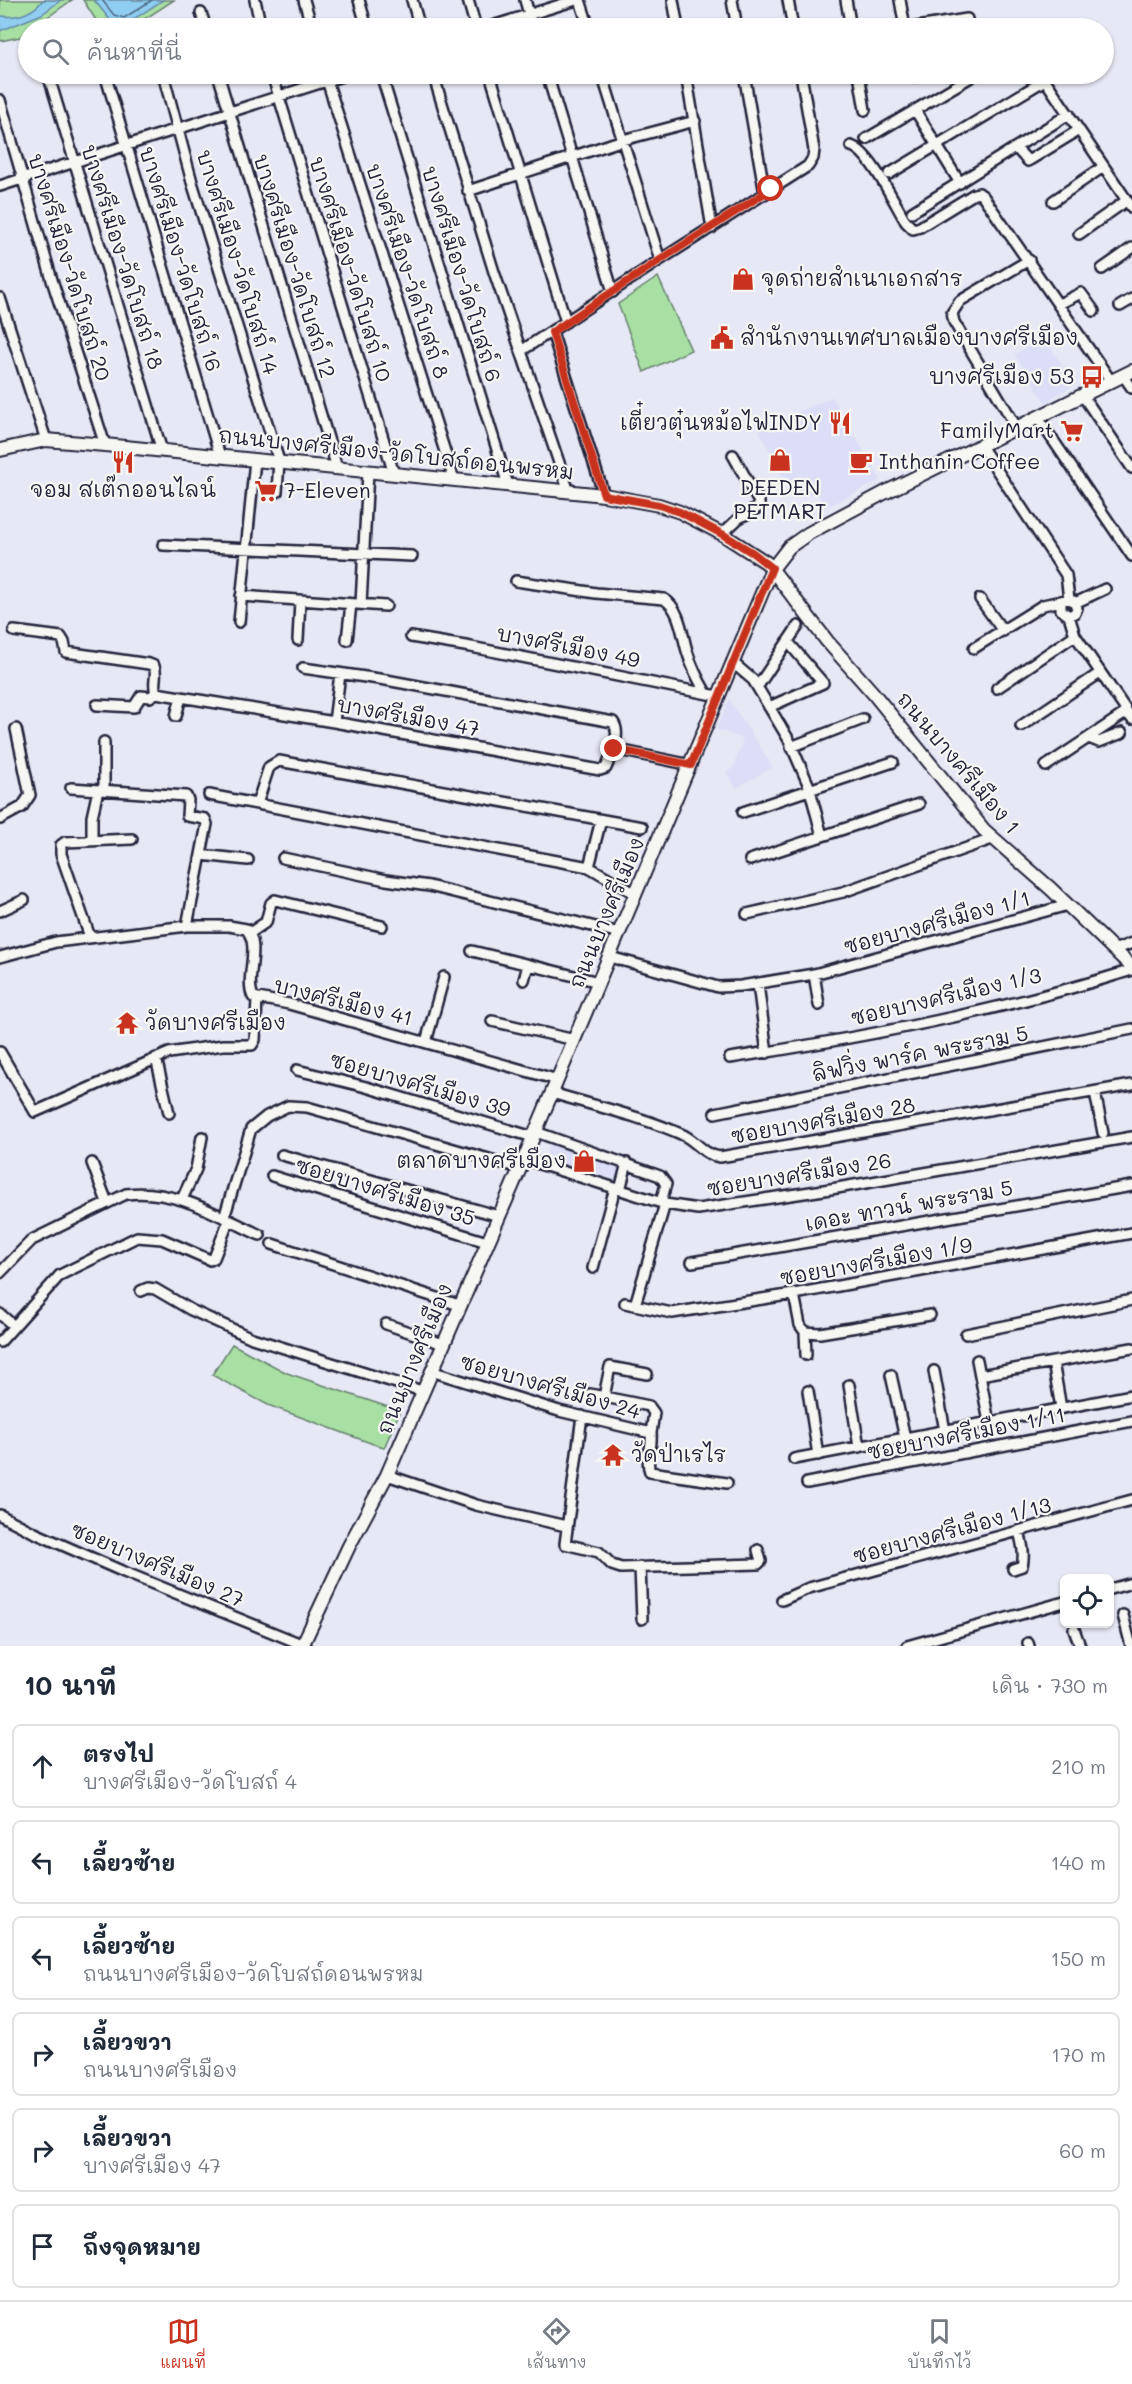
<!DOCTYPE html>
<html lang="th">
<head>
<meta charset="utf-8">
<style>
	body { margin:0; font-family:Mali,"Playpen Sans Thai",sans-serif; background:#f6f6f7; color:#1f2937 }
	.controls { position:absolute; right:18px; bottom:18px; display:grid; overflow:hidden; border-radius:9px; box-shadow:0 2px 4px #0004 }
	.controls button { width:54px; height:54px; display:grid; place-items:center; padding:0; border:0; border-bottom:2px solid #e0e1e3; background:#fff; color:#1f2937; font:30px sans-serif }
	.stop { position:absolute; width:18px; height:18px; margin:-14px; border:4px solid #c8321e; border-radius:50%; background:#fff }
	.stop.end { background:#c8321e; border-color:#fff; box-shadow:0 2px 6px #0008 }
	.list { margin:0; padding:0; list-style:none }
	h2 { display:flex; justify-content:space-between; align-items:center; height:78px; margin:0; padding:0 24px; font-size:26px }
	h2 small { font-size:20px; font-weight:400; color:#747a83 }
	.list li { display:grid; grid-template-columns:39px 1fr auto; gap:18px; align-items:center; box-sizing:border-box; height:84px; margin:0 12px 12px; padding:0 12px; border:2px solid #e0e1e3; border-radius:9px }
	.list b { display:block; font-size:22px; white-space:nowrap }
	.list p { margin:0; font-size:20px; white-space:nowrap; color:#747a83 }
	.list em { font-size:20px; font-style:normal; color:#747a83 }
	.icon { flex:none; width:33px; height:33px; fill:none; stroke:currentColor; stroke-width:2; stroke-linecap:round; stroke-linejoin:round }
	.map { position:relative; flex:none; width:1132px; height:1646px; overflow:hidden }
	.search { position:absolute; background:#fff; box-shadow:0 2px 4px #0004; left:18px; right:18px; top:18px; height:66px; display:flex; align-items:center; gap:15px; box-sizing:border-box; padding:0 21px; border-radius:33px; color:#747a83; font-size:22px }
	.sheet { height:654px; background:#fff }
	nav { display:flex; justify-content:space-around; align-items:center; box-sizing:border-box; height:84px; border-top:2px solid #e0e1e3; background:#fff; font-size:16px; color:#747a83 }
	nav a { display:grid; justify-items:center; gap:3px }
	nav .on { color:#c8321e }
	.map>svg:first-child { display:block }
	.built { fill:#dcdef7 }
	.green { fill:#a8dfa2; stroke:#65806e; stroke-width:1.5 }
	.water { fill:#90cef1; stroke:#6489a8; stroke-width:1.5 }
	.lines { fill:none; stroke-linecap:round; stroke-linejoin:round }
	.shore { stroke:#4e6784; stroke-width:1.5 }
	.minor-casing { stroke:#22223b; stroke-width:14 }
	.tertiary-casing { stroke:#22223b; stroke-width:16 }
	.minor { stroke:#f6f6f2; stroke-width:9 }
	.tertiary { stroke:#f6f6f2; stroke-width:12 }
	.route { stroke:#c8321e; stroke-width:8 }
	.labels { text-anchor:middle; stroke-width:4.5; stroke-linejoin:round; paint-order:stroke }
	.street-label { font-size:21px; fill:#22223b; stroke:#f6f6f2 }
	.poi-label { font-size:21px; fill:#22223b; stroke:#f6f6f2; text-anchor:start }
</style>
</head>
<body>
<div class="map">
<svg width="1132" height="1646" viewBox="0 0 1132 1646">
	<rect width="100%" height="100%" fill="#e7e8f5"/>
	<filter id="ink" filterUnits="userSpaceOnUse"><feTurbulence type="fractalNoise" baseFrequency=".0167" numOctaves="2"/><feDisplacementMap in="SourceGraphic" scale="12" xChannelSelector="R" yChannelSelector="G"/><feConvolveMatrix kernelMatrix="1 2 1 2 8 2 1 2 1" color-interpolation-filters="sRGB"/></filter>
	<g filter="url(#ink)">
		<!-- built -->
		<path class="built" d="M 1045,338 L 1075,385 L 1045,402 L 1014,354 Z
			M 832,397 L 881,480 L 825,508 L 817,492 L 794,500 L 759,430 Z
			M 729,699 L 773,767 L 736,788 L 726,772 L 733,768 L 743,739 L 716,729 Z
			M 550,1141 L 624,1164 L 619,1181 L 545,1158 Z"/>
		<!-- green -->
		<path class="green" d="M 0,0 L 72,0 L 32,28 L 28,28 L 28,31 L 20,37 L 0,41 Z
			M 83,0 L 174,0 L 131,28 L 101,28 Z
			M 658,277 L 691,350 L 644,372 L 618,304 Z
			M 232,1344 L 287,1373 L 400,1411 L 384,1448 L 268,1405 L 212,1375 Z"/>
		<!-- water -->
		<path class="water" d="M 43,0 L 61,0 L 42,14 L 0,31 L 0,16 C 17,18 32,14 43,0 Z
			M 94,0 L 163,0 L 125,25 L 111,21 Z"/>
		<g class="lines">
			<!-- shore -->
			<path class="shore" d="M 102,0 L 114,15 L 124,18 L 152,0"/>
			<!-- minor casing -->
			<g class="minor-casing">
				<path id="minor" d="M 255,0 L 261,28
					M 304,0 L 312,28
					M 359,0 L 367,28
					M 412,0 L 420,28
					M 468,0 L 476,28
					M 525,0 L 533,28
					M 580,0 L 589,28
					M 673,0 L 678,28
					M 732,0 L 737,28
					M 788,0 L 793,28
					M 846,0 L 851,28
					M 900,0 L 905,28
					M 201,13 L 206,28
					M 149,28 L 150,28
					M 486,28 L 576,0
					M 911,28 L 967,19
					M 48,74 L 162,451
					M 105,74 L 220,456
					M 163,74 L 192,182 L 279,461 L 277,492
					M 218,74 L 337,468
					M 272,74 L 394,474
					M 325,74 L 454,480
					M 381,74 L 508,485
					M 433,74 L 494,272 L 569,492
					M 490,74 L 566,322
					M 547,74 L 613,292
					M 602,74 L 660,260
					M 686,74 L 712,228
					M 744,74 L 765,194
					M 859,74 L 865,110
					M 913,74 L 913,77
					M 1041,74 L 1132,208
					M 0,100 L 52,280 L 105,445
					M 915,110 L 960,183
					M 866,139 L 976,74
					M 851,146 C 870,151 895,204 906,222 L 913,229 L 920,227 L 974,194 L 979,193 L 983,196 L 1111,381
					M 1016,148 L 1028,161 L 1079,130
					M 889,174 L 1045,80
					M 0,186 L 348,74
					M 468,191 L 623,140 L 695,121
					M 1053,201 L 1103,167
					M 912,212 L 1069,114
					M 1079,234 L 1126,201
					M 1102,269 L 1132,248
					M 0,298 L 46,440
					M 1059,304 L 1081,293 L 1094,311
					M 1120,306 L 1132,299
					M 552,332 L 604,495
					M 521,351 L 660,260 L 808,166 L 813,158 L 814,150 L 801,74
					M 1123,375 L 1132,388
					M 1083,396 L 1132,468
					M 1038,418 L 1132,556
					M 1017,428 L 954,322 L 952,313 L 960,301 L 1029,260
					M 981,446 L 1066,575 L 1069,599
					M 722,534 L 739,518 L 759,507 L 759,502 L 733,455
					M 163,545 L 412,556
					M 516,581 L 596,593 L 664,599 C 681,609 682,637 688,654 C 692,668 699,681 706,693
					M 241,596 L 386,606
					M 980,599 L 1003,631
					M 1075,603 L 1105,589
					M 361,604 L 368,472
					M 1069,616 L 1075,613 L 1077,608 L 1074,601 L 1067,599 L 1061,601 L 1061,610 L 1069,616 L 1075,635 L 1132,719
					M 239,622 L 255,460
					M 14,631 L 61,637 L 64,642 L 66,652 L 149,664 L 154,666 C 158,675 152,684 156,693 L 334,722 L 600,770 L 606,768 C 611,755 622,734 613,722 L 386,680 L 303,668
					M 411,637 L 471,647 L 718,696
					M 298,640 L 300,601
					M 347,640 L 351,604
					M 974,648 L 1043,605 L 1061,601
					M 732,662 L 753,680 L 789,740 L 809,786 L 822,836
					M 758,686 L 798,626
					M 997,688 L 1075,635
					M 97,705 L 134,707 L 141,696 L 150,697 L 156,693
					M 769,707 L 823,683 L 788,642
					M 176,716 L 181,697
					M 334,722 L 340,674
					M 1021,726 L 1100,673
					M 1089,738 L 1099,742 L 1122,733
					M 104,742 L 104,790
					M 791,747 L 863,719
					M 614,749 L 691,765
					M 1046,766 L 1127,712
					M 71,788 L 186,796 L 188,800 L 187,816 L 205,819 L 207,824 L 187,926
					M 209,795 L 589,867 L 636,894
					M 257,804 L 269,767 L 279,761 L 642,827
					M 743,812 L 893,762
					M 0,819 L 22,807 L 30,795 L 16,729
					M 92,840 L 92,817 L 98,790
					M 201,855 L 248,860
					M 283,858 L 386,880 L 429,886 L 620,933
					M 750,860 L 919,804
					M 589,867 L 601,820
					M 0,911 L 24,900
					M 747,914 L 843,892 L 992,839
					M 250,933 L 266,922 L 271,903 L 275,900 L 382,926
					M 90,937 L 61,854 L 61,845 L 65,842 L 132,839
					M 1114,950 L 1132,943
					M 472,951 L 599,982
					M 0,957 L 56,942 L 187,926 L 229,926 L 246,929 C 262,946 244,977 253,997 L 289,1004 L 558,1080
					M 610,957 L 718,987 L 741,986 L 814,974 L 1068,905
					M 814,974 L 819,1005
					M 524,980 L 528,965
					M 758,984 L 767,1053
					M 492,1021 L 575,1040
					M 426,1042 L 444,977
					M 0,1052 L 35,1112 L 169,1053 L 223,1045 L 252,1045 L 255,1040 L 257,999
					M 156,1058 L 169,1113
					M 730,1058 C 865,1037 1002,1011 1132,970
					M 297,1070 L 366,1087 L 533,1137
					M 1095,1092 L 1103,1133
					M 552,1093 C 595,1106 640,1116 681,1134 C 696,1140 703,1155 720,1157 L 1132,1085
					M 715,1113 L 1132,1029
					M 536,1132 L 660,1176 L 666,1184 L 661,1202
					M 282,1155 L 499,1216
					M 524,1159 L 665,1204 L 698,1209 L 837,1188 L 1132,1137
					M 92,1163 L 107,1202
					M 272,1176 L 487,1242
					M 620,1190 L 627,1163
					M 182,1199 L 196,1169 L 202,1137
					M 224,1218 L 251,1129 L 267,1116 L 288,1106 L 307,1107 L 520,1168
					M 272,1244 L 459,1305
					M 692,1262 L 1132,1186
					M 593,1268 L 615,1188
					M 0,1273 L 32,1240 L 126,1194 C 175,1188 217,1215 260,1235
					M 141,1291 L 148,1288 L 155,1289 L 191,1310 L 252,1338 L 422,1391
					M 794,1294 L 800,1325 L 805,1332 L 820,1333 L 930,1315
					M 625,1303 L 672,1313 L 794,1294 L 1132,1233
					M 635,1305 L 665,1204
					M 0,1314 L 14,1326
					M 386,1324 L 443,1344
					M 805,1332 L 806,1355
					M 966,1334 L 1132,1300
					M 0,1342 L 60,1275 L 137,1237 L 162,1239 L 210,1260 L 214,1258 L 229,1220
					M 977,1360 L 989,1422
					M 1053,1362 L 1061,1408
					M 431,1371 L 559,1411 L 651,1433 C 653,1447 645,1459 650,1472 L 727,1483
					M 934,1371 L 945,1431
					M 891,1375 L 905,1438
					M 980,1375 L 1132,1348
					M 849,1385 L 859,1447
					M 808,1391 L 818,1455
					M 590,1394 L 649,1406 L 654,1413 L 651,1433
					M 604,1397 L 610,1367 L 647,1374
					M 582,1416 L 565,1544 L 599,1552 L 612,1565 L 621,1568 L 758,1564 L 761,1561 L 758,1550
					M 794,1459 L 1132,1395
					M 387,1475 L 476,1505 L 566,1526
					M 807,1483 L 1132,1421
					M 0,1515 L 35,1533 L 124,1572 L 306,1646
					M 640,1567 L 642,1619
					M 1013,1569 L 1022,1566 C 1025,1554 1022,1543 1019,1531
					M 1110,1589 L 1132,1583
					M 782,1600 L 809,1588 L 1132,1500
					M 1123,1615 L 1131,1646
					M 1074,1629 L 1080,1646
					M 1028,1643 L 1029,1646
					M 907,1646 L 1064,1602"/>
			</g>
			<!-- tertiary casing -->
			<g class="tertiary-casing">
				<path id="tertiary" d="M 0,450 L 46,440 L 105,445 L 604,495 L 659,505 L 680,512 L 722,534 L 767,563 L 827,641 L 873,693 L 984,830 L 1051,889 L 1132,967
					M 302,1646 L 349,1546 L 387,1475 L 524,1159 L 772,569 L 789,547 L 809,533 L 884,493 L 1132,371"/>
			</g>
			<!-- minor -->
			<use href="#minor" class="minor"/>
			<!-- tertiary -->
			<use href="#tertiary" class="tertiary"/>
		</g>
	</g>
	<g class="lines" filter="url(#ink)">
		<!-- route -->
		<path class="route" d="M 614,749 L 691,765 L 772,568 L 753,553 L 722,534 L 680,512 L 659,505 L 604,495 L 552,332 L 660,260 L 771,189"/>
	</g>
	<!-- icons -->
	<defs>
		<g id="shop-bare" transform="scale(1.8)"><path d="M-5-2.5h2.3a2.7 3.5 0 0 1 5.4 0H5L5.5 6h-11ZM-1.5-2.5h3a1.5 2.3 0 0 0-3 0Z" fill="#c8321e" stroke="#f6f6f2" stroke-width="2.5" paint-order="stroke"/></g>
		<g id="civic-bare" transform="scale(1.8)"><path d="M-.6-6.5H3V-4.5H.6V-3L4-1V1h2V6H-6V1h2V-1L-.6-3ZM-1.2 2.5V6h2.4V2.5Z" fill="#c8321e" stroke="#f6f6f2" stroke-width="2.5" paint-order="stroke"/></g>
		<g id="bus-bare" transform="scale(1.8)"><path d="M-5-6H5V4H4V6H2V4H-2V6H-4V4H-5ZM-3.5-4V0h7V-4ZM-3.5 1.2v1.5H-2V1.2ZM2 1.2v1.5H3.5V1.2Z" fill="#c8321e" stroke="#f6f6f2" stroke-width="2.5" paint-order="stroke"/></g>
		<g id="restaurant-bare" transform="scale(1.8)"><path d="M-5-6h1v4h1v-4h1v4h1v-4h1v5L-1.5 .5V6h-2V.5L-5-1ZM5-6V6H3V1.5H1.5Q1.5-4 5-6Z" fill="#c8321e" stroke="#f6f6f2" stroke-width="2.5" paint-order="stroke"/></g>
		<g id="supermarket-bare" transform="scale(1.8)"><path d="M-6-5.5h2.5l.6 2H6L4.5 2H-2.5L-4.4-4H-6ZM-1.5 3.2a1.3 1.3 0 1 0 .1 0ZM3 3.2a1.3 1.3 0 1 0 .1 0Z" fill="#c8321e" stroke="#f6f6f2" stroke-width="2.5" paint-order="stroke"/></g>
		<g id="cafe-bare" transform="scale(1.8)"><path d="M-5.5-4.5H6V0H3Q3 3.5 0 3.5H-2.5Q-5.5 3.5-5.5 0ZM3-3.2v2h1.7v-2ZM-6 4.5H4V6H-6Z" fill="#c8321e" stroke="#f6f6f2" stroke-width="2.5" paint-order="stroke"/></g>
		<g id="temple-bare" transform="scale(1.8)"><path d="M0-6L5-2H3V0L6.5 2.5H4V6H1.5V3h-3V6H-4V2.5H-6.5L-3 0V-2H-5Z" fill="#c8321e" stroke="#f6f6f2" stroke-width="2.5" paint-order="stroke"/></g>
	</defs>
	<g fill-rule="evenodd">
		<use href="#shop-bare" x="743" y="279"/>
		<use href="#civic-bare" x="722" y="338"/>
		<use href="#bus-bare" x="1092" y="377"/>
		<use href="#restaurant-bare" x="840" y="423"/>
		<use href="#supermarket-bare" x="1072" y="431"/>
		<use href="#shop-bare" x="780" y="460"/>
		<use href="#restaurant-bare" x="123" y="462"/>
		<use href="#cafe-bare" x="861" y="462"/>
		<use href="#supermarket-bare" x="266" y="491"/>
		<use href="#temple-bare" x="127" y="1023"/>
		<use href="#shop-bare" x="584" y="1161"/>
		<use href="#temple-bare" x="613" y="1455"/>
	</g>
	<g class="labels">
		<!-- street labels -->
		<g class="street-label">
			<text transform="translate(122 257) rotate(73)" y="7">บางศรีเมือง-วัดโบสถ์ 18</text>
			<text transform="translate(180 259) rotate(73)" y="7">บางศรีเมือง-วัดโบสถ์ 16</text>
			<text transform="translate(237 262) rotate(73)" y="7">บางศรีเมือง-วัดโบสถ์ 14</text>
			<text transform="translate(294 266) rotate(73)" y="7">บางศรีเมือง-วัดโบสถ์ 12</text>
			<text transform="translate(69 267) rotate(73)" y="7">บางศรีเมือง-วัดโบสถ์ 20</text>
			<text transform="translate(350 269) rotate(73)" y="7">บางศรีเมือง-วัดโบสถ์ 10</text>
			<text transform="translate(407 271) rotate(72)" y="7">บางศรีเมือง-วัดโบสถ์ 8</text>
			<text transform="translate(461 274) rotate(73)" y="7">บางศรีเมือง-วัดโบสถ์ 6</text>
			<text transform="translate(396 454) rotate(6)" y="7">ถนนบางศรีเมือง-วัดโบสถ์ดอนพรหม</text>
			<text transform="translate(568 647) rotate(11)" y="7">บางศรีเมือง 49</text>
			<text transform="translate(408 717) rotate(10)" y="7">บางศรีเมือง 47</text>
			<text transform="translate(958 763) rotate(50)" y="7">ถนนบางศรีเมือง 1</text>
			<text transform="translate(607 913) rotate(-67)" y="7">ถนนบางศรีเมือง</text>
			<text transform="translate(937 923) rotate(-15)" y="7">ซอยบางศรีเมือง 1/1</text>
			<text transform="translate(946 997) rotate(-13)" y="7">ซอยบางศรีเมือง 1/3</text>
			<text transform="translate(343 1002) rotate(14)" y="7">บางศรีเมือง 41</text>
			<text transform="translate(920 1054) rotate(-11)" y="7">ลิฟวิ่ง พาร์ค พระราม 5</text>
			<text transform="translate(420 1085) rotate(16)" y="7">ซอยบางศรีเมือง 39</text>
			<text transform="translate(823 1121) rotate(-10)" y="7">ซอยบางศรีเมือง 28</text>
			<text transform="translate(799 1175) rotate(-9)" y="7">ซอยบางศรีเมือง 26</text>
			<text transform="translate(385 1192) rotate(17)" y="7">ซอยบางศรีเมือง 35</text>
			<text transform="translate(909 1206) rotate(-10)" y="7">เดอะ ทาวน์ พระราม 5</text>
			<text transform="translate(876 1262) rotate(-10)" y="7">ซอยบางศรีเมือง 1/9</text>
			<text transform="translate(415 1359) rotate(-67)" y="7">ถนนบางศรีเมือง</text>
			<text transform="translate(550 1387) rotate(16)" y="7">ซอยบางศรีเมือง 24</text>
			<text transform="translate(966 1434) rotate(-11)" y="7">ซอยบางศรีเมือง 1/11</text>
			<text transform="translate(952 1531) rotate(-15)" y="7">ซอยบางศรีเมือง 1/13</text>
			<text transform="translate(157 1565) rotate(23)" y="7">ซอยบางศรีเมือง 27</text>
		</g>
		<!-- poi labels -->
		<g class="poi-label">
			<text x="761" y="286">จุดถ่ายสำเนาเอกสาร</text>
			<text x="740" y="345">สำนักงานเทศบาลเมืองบางศรีเมือง</text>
			<text x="1074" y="384" text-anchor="end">บางศรีเมือง 53</text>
			<text x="822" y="430" text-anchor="end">เตี๋ยวตุ๋นหม้อไฟINDY</text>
			<text x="1054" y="438" text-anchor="end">FamilyMart</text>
			<text x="879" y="469">Inthanin Coffee</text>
			<text x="780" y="495" text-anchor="middle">DEEDEN<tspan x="780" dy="24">PETMART</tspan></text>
			<text x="123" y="497" text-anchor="middle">จอม สเต๊กออนไลน์</text>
			<text x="284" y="498">7-Eleven</text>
			<text x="145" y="1030">วัดบางศรีเมือง</text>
			<text x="566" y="1168" text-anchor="end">ตลาดบางศรีเมือง</text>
			<text x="631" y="1462">วัดป่าเรไร</text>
		</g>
	</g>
</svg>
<div class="controls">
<button><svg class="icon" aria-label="locate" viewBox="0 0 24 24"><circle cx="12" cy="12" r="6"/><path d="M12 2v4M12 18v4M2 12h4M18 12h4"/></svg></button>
</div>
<div class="stop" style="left:771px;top:189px"></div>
<div class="stop end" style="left:614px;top:749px"></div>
<div class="search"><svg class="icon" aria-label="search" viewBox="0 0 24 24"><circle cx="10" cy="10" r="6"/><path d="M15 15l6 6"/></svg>ค้นหาที่นี่</div>
</div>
<section class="sheet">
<h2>10 นาที<small>เดิน · 730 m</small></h2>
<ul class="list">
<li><svg class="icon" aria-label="ahead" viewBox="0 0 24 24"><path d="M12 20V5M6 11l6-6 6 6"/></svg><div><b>ตรงไป</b><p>บางศรีเมือง-วัดโบสถ์ 4</p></div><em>210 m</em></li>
<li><svg class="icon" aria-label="left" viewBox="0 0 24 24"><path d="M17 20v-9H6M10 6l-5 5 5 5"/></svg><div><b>เลี้ยวซ้าย</b></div><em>140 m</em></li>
<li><svg class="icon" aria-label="left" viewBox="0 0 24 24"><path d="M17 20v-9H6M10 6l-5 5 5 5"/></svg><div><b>เลี้ยวซ้าย</b><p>ถนนบางศรีเมือง-วัดโบสถ์ดอนพรหม</p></div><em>150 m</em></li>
<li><svg class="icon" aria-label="right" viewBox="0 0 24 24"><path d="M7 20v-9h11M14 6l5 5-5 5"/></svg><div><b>เลี้ยวขวา</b><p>ถนนบางศรีเมือง</p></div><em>170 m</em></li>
<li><svg class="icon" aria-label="right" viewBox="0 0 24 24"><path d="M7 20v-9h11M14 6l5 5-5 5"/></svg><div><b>เลี้ยวขวา</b><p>บางศรีเมือง 47</p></div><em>60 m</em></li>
<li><svg class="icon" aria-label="arrive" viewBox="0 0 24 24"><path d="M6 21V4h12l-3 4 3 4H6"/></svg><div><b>ถึงจุดหมาย</b></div></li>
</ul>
</section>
<nav>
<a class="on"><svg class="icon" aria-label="map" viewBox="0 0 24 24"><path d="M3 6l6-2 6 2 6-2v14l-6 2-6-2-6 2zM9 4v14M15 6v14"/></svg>แผนที่</a>
<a><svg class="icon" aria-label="directions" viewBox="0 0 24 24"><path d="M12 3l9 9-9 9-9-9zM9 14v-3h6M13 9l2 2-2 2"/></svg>เส้นทาง</a>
<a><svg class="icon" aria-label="saved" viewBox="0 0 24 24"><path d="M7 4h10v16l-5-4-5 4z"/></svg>บันทึกไว้</a>
</nav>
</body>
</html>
